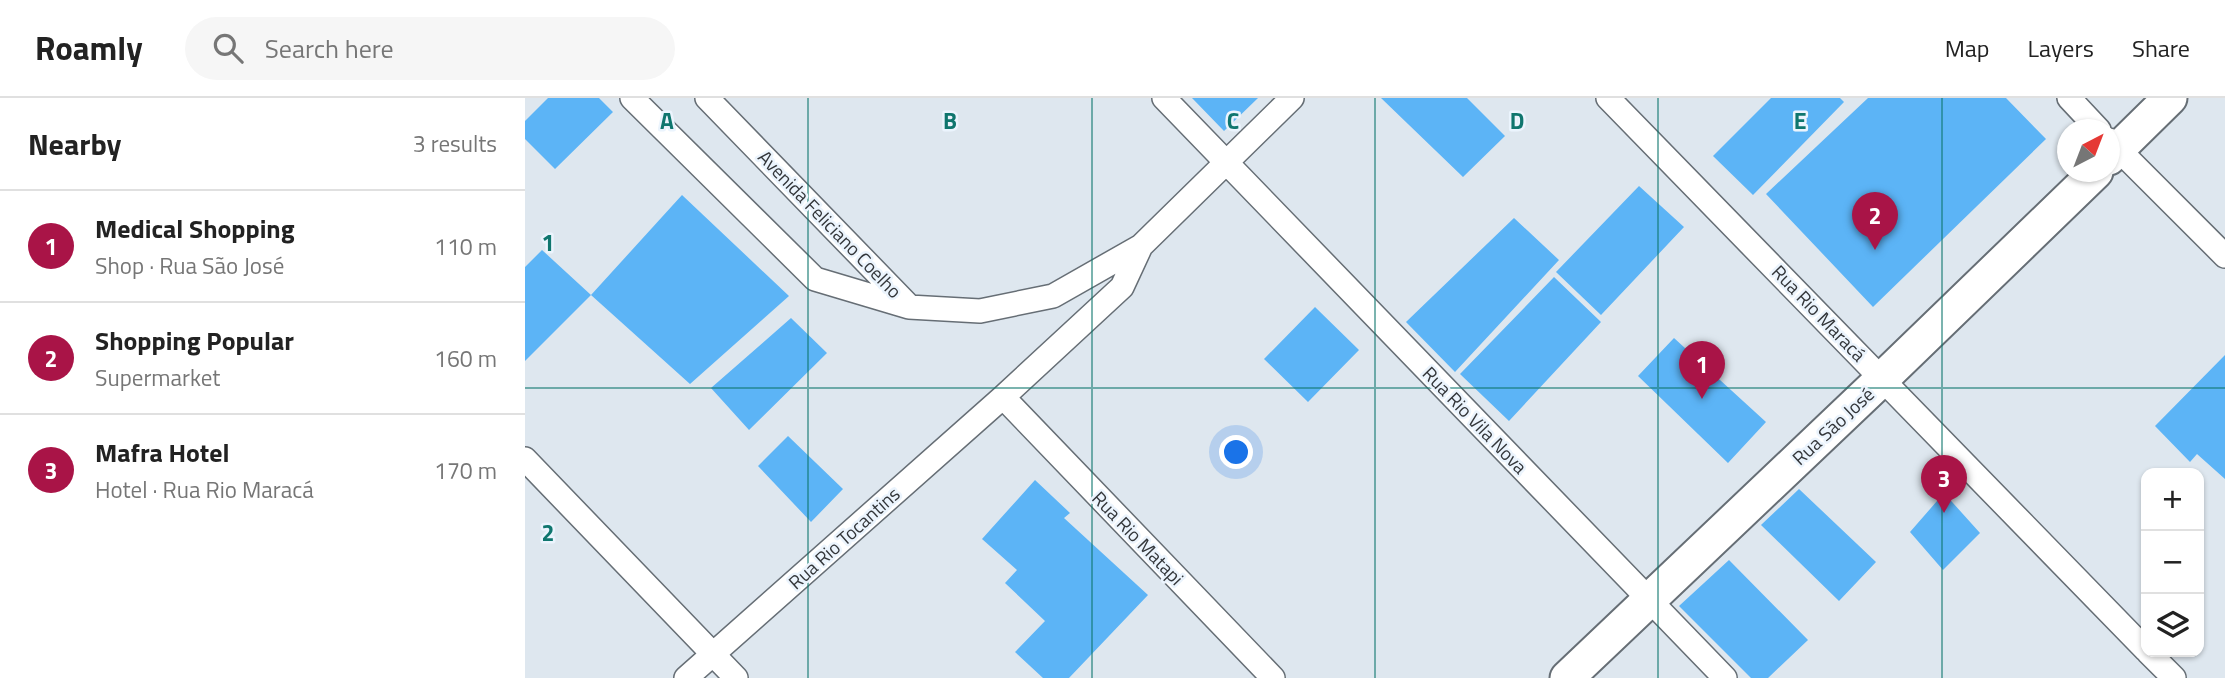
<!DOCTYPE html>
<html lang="en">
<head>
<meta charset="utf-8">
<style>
	body { margin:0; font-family:"Titillium Web",sans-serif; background:#f6f6f6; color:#222 }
	.controls { position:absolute; right:21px; bottom:21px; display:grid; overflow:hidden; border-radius:14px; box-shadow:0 2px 5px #0004 }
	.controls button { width:63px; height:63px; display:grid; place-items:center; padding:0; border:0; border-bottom:2px solid #e0e0e0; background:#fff; color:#222; font:35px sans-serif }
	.compass { position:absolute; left:1532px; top:21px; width:63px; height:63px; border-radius:50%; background:#fff; box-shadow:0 2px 5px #0004; rotate:42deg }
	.you { position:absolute; left:712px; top:355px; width:24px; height:24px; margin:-18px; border:5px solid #fff; border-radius:50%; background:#1a73e8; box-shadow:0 0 0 10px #1a73e833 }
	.badge { display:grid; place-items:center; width:46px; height:46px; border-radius:50%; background:#a91447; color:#fff; font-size:23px; font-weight:700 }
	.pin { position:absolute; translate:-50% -58px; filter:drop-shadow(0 2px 4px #0008) }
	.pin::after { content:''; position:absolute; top:37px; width:24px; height:21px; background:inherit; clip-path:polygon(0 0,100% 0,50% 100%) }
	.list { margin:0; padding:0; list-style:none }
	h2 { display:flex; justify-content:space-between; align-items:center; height:91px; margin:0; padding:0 28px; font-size:30px }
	h2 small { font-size:23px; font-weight:400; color:#767676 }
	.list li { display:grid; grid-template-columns:46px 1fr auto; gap:21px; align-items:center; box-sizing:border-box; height:112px; padding:0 28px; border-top:2px solid #e0e0e0 }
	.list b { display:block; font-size:26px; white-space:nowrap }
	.list p { margin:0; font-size:23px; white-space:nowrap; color:#767676 }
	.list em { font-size:23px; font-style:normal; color:#767676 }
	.icon { flex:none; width:38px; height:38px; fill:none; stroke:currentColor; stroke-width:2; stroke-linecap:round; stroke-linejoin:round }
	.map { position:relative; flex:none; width:1700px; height:580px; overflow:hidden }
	header { display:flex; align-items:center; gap:42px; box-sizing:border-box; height:98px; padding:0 35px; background:#fff; border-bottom:2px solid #e0e0e0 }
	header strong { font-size:33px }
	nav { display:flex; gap:38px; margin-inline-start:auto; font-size:24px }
	.search { width:490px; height:63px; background:#f6f6f6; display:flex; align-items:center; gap:18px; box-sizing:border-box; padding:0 24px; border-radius:38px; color:#767676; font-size:26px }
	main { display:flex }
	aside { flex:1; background:#fff }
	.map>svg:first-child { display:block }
	.building { fill:#5cb4f6 }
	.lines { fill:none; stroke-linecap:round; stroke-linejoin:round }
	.street-casing { stroke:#666e75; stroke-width:26 }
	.secondary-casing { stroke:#666e75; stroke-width:37 }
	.street { stroke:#fff; stroke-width:23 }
	.secondary { stroke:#fff; stroke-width:33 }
	.grid { fill:none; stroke:#0f766e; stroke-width:2; stroke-opacity:0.55 }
	.labels { text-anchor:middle; stroke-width:5; stroke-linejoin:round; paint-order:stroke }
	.street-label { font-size:19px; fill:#33363a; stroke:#ebf4fd }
	.grid-label { font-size:23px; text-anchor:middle; font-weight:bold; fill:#0f766e; stroke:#ebf4fd; stroke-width:5; stroke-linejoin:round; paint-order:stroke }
</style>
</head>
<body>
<header>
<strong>Roamly</strong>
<div class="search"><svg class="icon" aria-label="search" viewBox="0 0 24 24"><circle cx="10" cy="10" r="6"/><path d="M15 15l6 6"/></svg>Search here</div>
<nav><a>Map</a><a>Layers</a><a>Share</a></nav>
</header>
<main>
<aside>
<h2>Nearby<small>3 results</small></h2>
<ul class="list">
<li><span class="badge">1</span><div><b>Medical Shopping</b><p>Shop · Rua São José</p></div><em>110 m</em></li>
<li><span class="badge">2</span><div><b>Shopping Popular</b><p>Supermarket</p></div><em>160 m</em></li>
<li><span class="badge">3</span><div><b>Mafra Hotel</b><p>Hotel · Rua Rio Maracá</p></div><em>170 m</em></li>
</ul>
</aside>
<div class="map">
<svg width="1700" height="580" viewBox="0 0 1700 580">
	<rect width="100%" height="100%" fill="#dee7ef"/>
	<!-- building -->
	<path class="building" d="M 23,0 L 74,0 L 88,14 L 30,71 L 0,41 L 0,23 Z
		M 667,0 L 733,0 L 699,33 Z
		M 856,0 L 942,0 L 980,38 L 938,79 Z
		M 1246,0 L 1315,0 L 1319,4 L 1228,97 L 1188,58 Z
		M 1343,0 L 1481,0 L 1521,41 L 1348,209 L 1241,96 Z
		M 1114,88 L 1159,129 L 1076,217 L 1031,174 Z
		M 157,97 L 264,198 L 165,286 L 66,197 Z
		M 989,120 L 1034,162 L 930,274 L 881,224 Z
		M 17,152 L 66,197 L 0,263 L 0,169 Z
		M 1029,179 L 1076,224 L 984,323 L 935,276 Z
		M 790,209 L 834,252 L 783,304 L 739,261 Z
		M 266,220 L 302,255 L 224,332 L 186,290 Z
		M 1149,240 L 1241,324 L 1203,365 L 1113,278 Z
		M 1700,257 L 1700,381 L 1672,356 L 1665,364 L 1630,328 Z
		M 263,338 L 318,391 L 286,424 L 233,368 Z
		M 510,382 L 545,415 L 539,420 L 623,497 L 544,580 L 518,580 L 490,554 L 520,523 L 480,485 L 492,472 L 457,441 Z
		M 1274,391 L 1351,464 L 1314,503 L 1236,427 Z
		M 1419,395 L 1455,435 L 1418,472 L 1385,434 Z
		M 1204,462 L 1283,542 L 1243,580 L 1226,580 L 1154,508 Z"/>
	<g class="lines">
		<!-- street casing -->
		<g class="street-casing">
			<path id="street" d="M 107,0 L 290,181 L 384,209 L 455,213 L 528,198 L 616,148 L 767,0
				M 182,0 L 382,206
				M 639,0 L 1200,580
				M 1083,0 L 1621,552
				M 1544,0 L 1574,32
				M 1584,42 L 1700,158
				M 478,299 L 748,580
				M 0,361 L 211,580
				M 1623,554 L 1649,580
				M 161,580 L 478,299 L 597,189 L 616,148"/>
		</g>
		<!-- secondary casing -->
		<g class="secondary-casing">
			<path id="secondary" d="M 1584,60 L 1645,0
				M 1042,580 L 1358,280 L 1571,74"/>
		</g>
		<!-- street -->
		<use href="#street" class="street"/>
		<!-- secondary -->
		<use href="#secondary" class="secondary"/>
	</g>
	<!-- grid -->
	<path class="grid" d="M 283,0 L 283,580M 567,0 L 567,580M 850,0 L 850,580M 1133,0 L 1133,580M 1417,0 L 1417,580M 0,290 L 1700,290"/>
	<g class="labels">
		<!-- street labels -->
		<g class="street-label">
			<text transform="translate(305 126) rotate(46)" y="7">Avenida Feliciano Coelho</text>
			<text transform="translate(1294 215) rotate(46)" y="7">Rua Rio Maracá</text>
			<text transform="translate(950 322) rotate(46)" y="7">Rua Rio Vila Nova</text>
			<text transform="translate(1308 328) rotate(-43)" y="7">Rua São José</text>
			<text transform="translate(319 440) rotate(-42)" y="7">Rua Rio Tocantins</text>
			<text transform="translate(613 440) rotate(46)" y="7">Rua Rio Matapi</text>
		</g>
	</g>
	<g class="grid-label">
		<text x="142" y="31">A</text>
		<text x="425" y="31">B</text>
		<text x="708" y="31">C</text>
		<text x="992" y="31">D</text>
		<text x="1275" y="31">E</text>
		<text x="23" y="153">1</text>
		<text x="23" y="443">2</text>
	</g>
</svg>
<div class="controls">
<button>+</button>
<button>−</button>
<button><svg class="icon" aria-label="layers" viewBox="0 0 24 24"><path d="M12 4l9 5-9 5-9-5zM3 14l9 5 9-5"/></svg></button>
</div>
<svg class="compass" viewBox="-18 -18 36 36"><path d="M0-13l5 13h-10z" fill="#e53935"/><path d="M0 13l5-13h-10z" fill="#767676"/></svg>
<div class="you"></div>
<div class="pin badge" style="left:1177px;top:301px">1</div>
<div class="pin badge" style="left:1350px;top:152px">2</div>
<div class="pin badge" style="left:1419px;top:415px">3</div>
</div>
</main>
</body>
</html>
